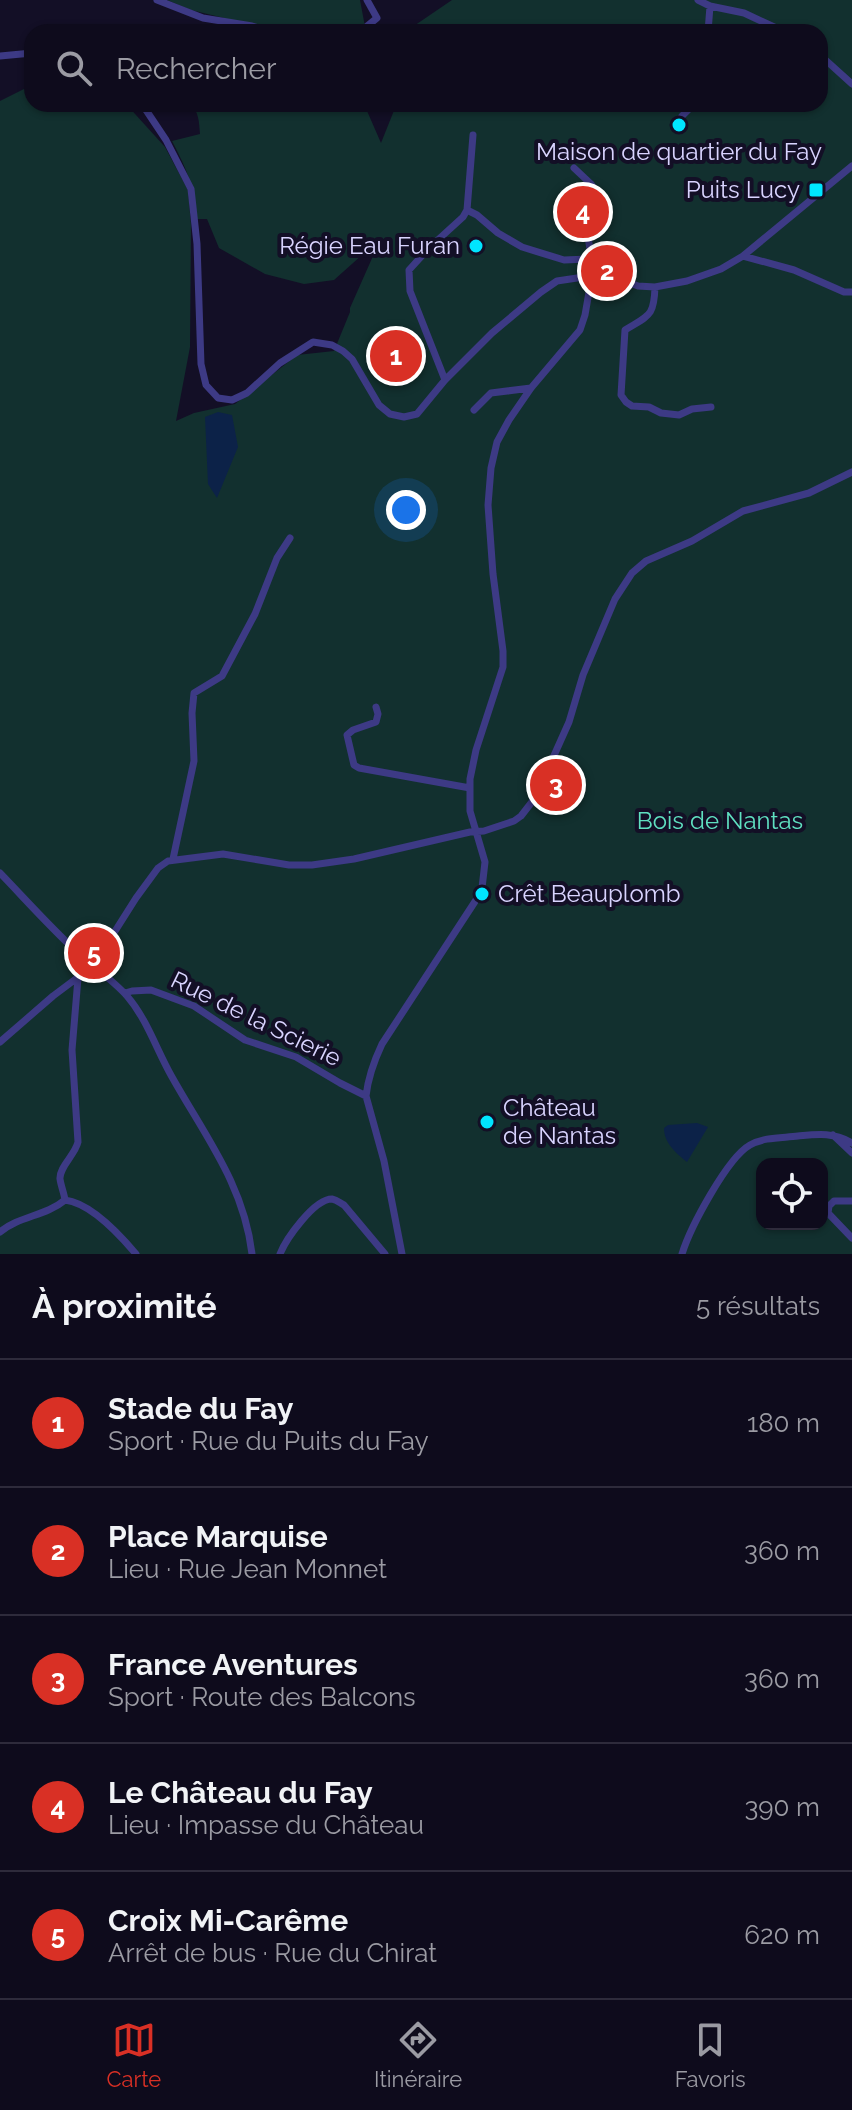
<!DOCTYPE html>
<html lang="fr">
<head>
<meta charset="utf-8">
<style>
	body { margin:0; font-family:Raleway,sans-serif; background:#171425; color:#f1f3f6 }
	.controls { position:absolute; right:24px; bottom:24px; display:grid; overflow:hidden; border-radius:16px; box-shadow:0 2px 6px #0004 }
	.controls button { width:72px; height:72px; display:grid; place-items:center; padding:0; border:0; border-bottom:2px solid #2e2b3b; background:#0e0b1c; color:#f1f3f6; font:40px sans-serif }
	.you { position:absolute; left:406px; top:510px; width:28px; height:28px; margin:-20px; border:6px solid #fff; border-radius:50%; background:#1a73e8; box-shadow:0 0 0 12px #1a73e833 }
	.badge { display:grid; place-items:center; width:52px; height:52px; border-radius:50%; background:#d93025; color:#fff; font-size:26px; font-weight:700 }
	.pin { position:absolute; translate:-50% -50%; border:4px solid #fff; box-shadow:0 2px 8px #0006 }
	.list { margin:0; padding:0; list-style:none }
	h2 { display:flex; justify-content:space-between; align-items:center; height:104px; margin:0; padding:0 32px; font-size:34px }
	h2 small { font-size:26px; font-weight:400; color:#9b9ba3 }
	.list li { display:grid; grid-template-columns:52px 1fr auto; gap:24px; align-items:center; box-sizing:border-box; height:128px; padding:0 32px; border-top:2px solid #2e2b3b }
	.list b { display:block; font-size:30px; white-space:nowrap }
	.list p { margin:0; font-size:26px; white-space:nowrap; color:#9b9ba3 }
	.list em { font-size:26px; font-style:normal; color:#9b9ba3 }
	.icon { flex:none; width:44px; height:44px; fill:none; stroke:currentColor; stroke-width:2; stroke-linecap:round; stroke-linejoin:round }
	.map { position:relative; flex:none; width:852px; height:1254px; overflow:hidden }
	.search { position:absolute; background:#0e0b1c; box-shadow:0 2px 6px #0004; left:24px; right:24px; top:24px; height:88px; display:flex; align-items:center; gap:20px; box-sizing:border-box; padding:0 28px; border-radius:24px; color:#9b9ba3; font-size:30px }
	.sheet { height:744px; background:#0e0b1c }
	nav { display:flex; justify-content:space-around; align-items:center; box-sizing:border-box; height:112px; border-top:2px solid #2e2b3b; background:#0e0b1c; font-size:22px; color:#9b9ba3 }
	nav a { display:grid; justify-items:center; gap:4px }
	nav .on { color:#d93025 }
	.map>svg:first-child { display:block }
	.green { fill:#12302f; fill-rule:evenodd }
	.water { fill:#0c2248 }
	.lines { fill:none; stroke-linecap:round; stroke-linejoin:round }
	.minor { stroke:#3d3a85; stroke-width:7 }
	.poi-dot { fill:#00e5ff; stroke:#130f26; stroke-width:3 }
	.labels { text-anchor:middle; stroke-width:8; stroke-linejoin:round; paint-order:stroke }
	.poi-label { font-size:24px; fill:#d9d4ff; stroke:#130f26; text-anchor:end }
	.park-label { font-size:24px; fill:#5fe0c0; stroke:#130f26 }
	.street-label { font-size:24px; fill:#d9d4ff; stroke:#130f26 }
</style>
</head>
<body>
<div class="map">
<svg width="852" height="1254" viewBox="0 0 852 1254">
	<rect width="100%" height="100%" fill="#130f26"/>
	<!-- green -->
	<path class="green" d="M 167,0 L 360,0 L 366,32 L 224,32 L 232,27 L 224,24 L 224,18 L 191,10 Z
		M 452,0 L 852,0 L 852,1254 L 0,1254 L 0,101 L 32,85 L 32,104 L 126,104 L 165,147 L 188,190 L 191,225 L 190,347 L 176,421 L 194,413 L 235,404 L 297,355 L 334,351 L 350,312 L 350,308 L 381,238 L 334,280 L 304,284 L 265,274 L 219,248 L 207,219 L 197,219 C 193,184 188,172 172,141 L 200,134 C 199,122 199,111 190,104 L 364,104 L 381,143 L 395,108 L 388,104 L 820,104 L 820,32 L 405,32 ZM 762,1164 L 822,1164 L 822,1224 L 762,1224 Z"/>
	<!-- water -->
	<path class="water" d="M 218,412 L 232,415 L 238,447 L 217,498 L 208,484 L 205,417 Z
		M 697,1123 L 708,1127 L 687,1162 C 676,1153 664,1143 664,1128 L 668,1125 Z"/>
	<g class="lines">
		<!-- minor -->
		<path class="minor" d="M 157,0 L 203,18 L 252,26 L 272,32
			M 698,0 L 710,6
			M 360,32 L 377,18 L 367,0
			M 708,32 L 710,6 L 744,13 L 785,32
			M 820,55 L 852,84
			M 0,56 L 32,53
			M 142,104 L 166,140 L 191,189 L 197,244 L 201,364 L 206,385 L 218,398 L 232,400 L 247,393 L 280,363 L 313,342 L 332,345 L 343,351 L 352,359 L 379,405 L 390,414 L 404,417 L 417,414 L 445,380 L 492,333 L 541,292 L 557,281 L 597,275 L 617,278 L 638,286 L 655,287 L 687,281 L 721,269 L 743,256 L 852,166
			M 682,116 L 694,104
			M 473,135 L 467,210 L 477,215 L 498,233 L 522,247 L 564,260 L 588,259 L 595,261 L 597,275
			M 574,168 L 591,184 L 605,205 L 585,220 L 590,249 L 588,259
			M 743,256 L 794,270 L 844,292 L 852,292
			M 655,287 C 654,317 649,315 625,330 L 621,395 L 626,402 L 632,406 L 649,407 L 661,413 L 679,415 L 692,409 L 711,407
			M 445,380 L 410,291 L 409,270 L 429,248 L 463,217 L 467,210
			M 474,410 L 491,393 L 531,388
			M 376,707 L 378,714 L 376,722 L 353,730 L 347,735 L 354,765 L 359,768 L 470,788
			M 173,859 L 194,761 L 192,713 L 194,693 L 222,676 L 255,614 L 277,558 L 290,538
			M 0,873 C 25,899 50,927 77,952 C 93,967 113,980 127,996 C 147,1019 157,1051 172,1077 C 205,1136 244,1185 252,1254
			M 78,978 L 72,1050 L 78,1142 C 75,1155 59,1167 60,1179 C 61,1186 64,1193 65,1200 C 90,1203 120,1235 136,1254
			M 125,993 L 132,991 L 151,990 L 194,1006 L 245,1040 L 296,1057 L 340,1083 L 366,1096
			M 0,1042 L 53,996 L 93,966 L 136,898 L 158,868 L 168,861 L 223,854 L 289,865 L 312,865 L 354,859 L 470,832 L 484,831 L 514,821 L 521,816 L 535,798 L 569,722 L 583,675 L 615,599 L 632,573 L 646,561 L 692,541 L 743,511 L 809,493 L 852,472
			M 833,1135 L 852,1153
			M 852,1201 L 834,1201 L 829,1206 L 828,1213 L 852,1238
			M 0,1232 C 19,1216 46,1216 65,1200
			M 280,1254 C 286,1239 314,1199 332,1199 C 337,1200 340,1203 344,1205 L 385,1254
			M 402,1254 L 384,1161 L 366,1096 C 368,1078 374,1061 382,1044 L 476,900 L 482,888 L 485,862 L 470,811 L 470,779 L 476,750 L 503,667 L 503,651 L 493,574 L 488,505 L 491,468 L 497,442 L 509,420 L 531,388 L 580,330 L 585,315 L 592,275
			M 682,1254 C 690,1228 727,1158 750,1145 C 764,1137 782,1138 798,1136 C 818,1134 834,1132 852,1143"/>
	</g>
	<!-- markers -->
	<g class="poi-dot">
		<circle cx="679" cy="125" r="8"/>
		<rect x="808" y="182" width="16" height="16" rx="4"/>
		<circle cx="476" cy="246" r="8"/>
		<circle cx="482" cy="894" r="8"/>
		<circle cx="487" cy="1122" r="8"/>
	</g>
	<g class="labels">
		<!-- poi labels -->
		<g class="poi-label">
			<text x="679" y="160" text-anchor="middle">Maison de quartier du Fay</text>
			<text x="800" y="198">Puits Lucy</text>
			<text x="460" y="254">Régie Eau Furan</text>
			<text x="498" y="902" text-anchor="start">Crêt Beauplomb</text>
			<text x="503" y="1116" text-anchor="start">Château<tspan x="503" dy="28">de Nantas</tspan></text>
		</g>
		<!-- park labels -->
		<g class="park-label">
			<text x="720" y="829">Bois de Nantas</text>
		</g>
		<!-- street labels -->
		<g class="street-label">
			<text transform="translate(256 1019) rotate(26)" y="8">Rue de la Scierie</text>
		</g>
	</g>
</svg>
<div class="controls">
<button><svg class="icon" aria-label="locate" viewBox="0 0 24 24"><circle cx="12" cy="12" r="6"/><path d="M12 2v4M12 18v4M2 12h4M18 12h4"/></svg></button>
</div>
<div class="you"></div>
<div class="pin badge" style="left:396px;top:356px">1</div>
<div class="pin badge" style="left:607px;top:271px">2</div>
<div class="pin badge" style="left:556px;top:785px">3</div>
<div class="pin badge" style="left:583px;top:212px">4</div>
<div class="pin badge" style="left:94px;top:953px">5</div>
<div class="search"><svg class="icon" aria-label="search" viewBox="0 0 24 24"><circle cx="10" cy="10" r="6"/><path d="M15 15l6 6"/></svg>Rechercher</div>
</div>
<section class="sheet">
<h2>À proximité<small>5 résultats</small></h2>
<ul class="list">
<li><span class="badge">1</span><div><b>Stade du Fay</b><p>Sport · Rue du Puits du Fay</p></div><em>180 m</em></li>
<li><span class="badge">2</span><div><b>Place Marquise</b><p>Lieu · Rue Jean Monnet</p></div><em>360 m</em></li>
<li><span class="badge">3</span><div><b>France Aventures</b><p>Sport · Route des Balcons</p></div><em>360 m</em></li>
<li><span class="badge">4</span><div><b>Le Château du Fay</b><p>Lieu · Impasse du Château</p></div><em>390 m</em></li>
<li><span class="badge">5</span><div><b>Croix Mi-Carême</b><p>Arrêt de bus · Rue du Chirat</p></div><em>620 m</em></li>
</ul>
</section>
<nav>
<a class="on"><svg class="icon" aria-label="map" viewBox="0 0 24 24"><path d="M3 6l6-2 6 2 6-2v14l-6 2-6-2-6 2zM9 4v14M15 6v14"/></svg>Carte</a>
<a><svg class="icon" aria-label="directions" viewBox="0 0 24 24"><path d="M12 3l9 9-9 9-9-9zM9 14v-3h6M13 9l2 2-2 2"/></svg>Itinéraire</a>
<a><svg class="icon" aria-label="saved" viewBox="0 0 24 24"><path d="M7 4h10v16l-5-4-5 4z"/></svg>Favoris</a>
</nav>
</body>
</html>
